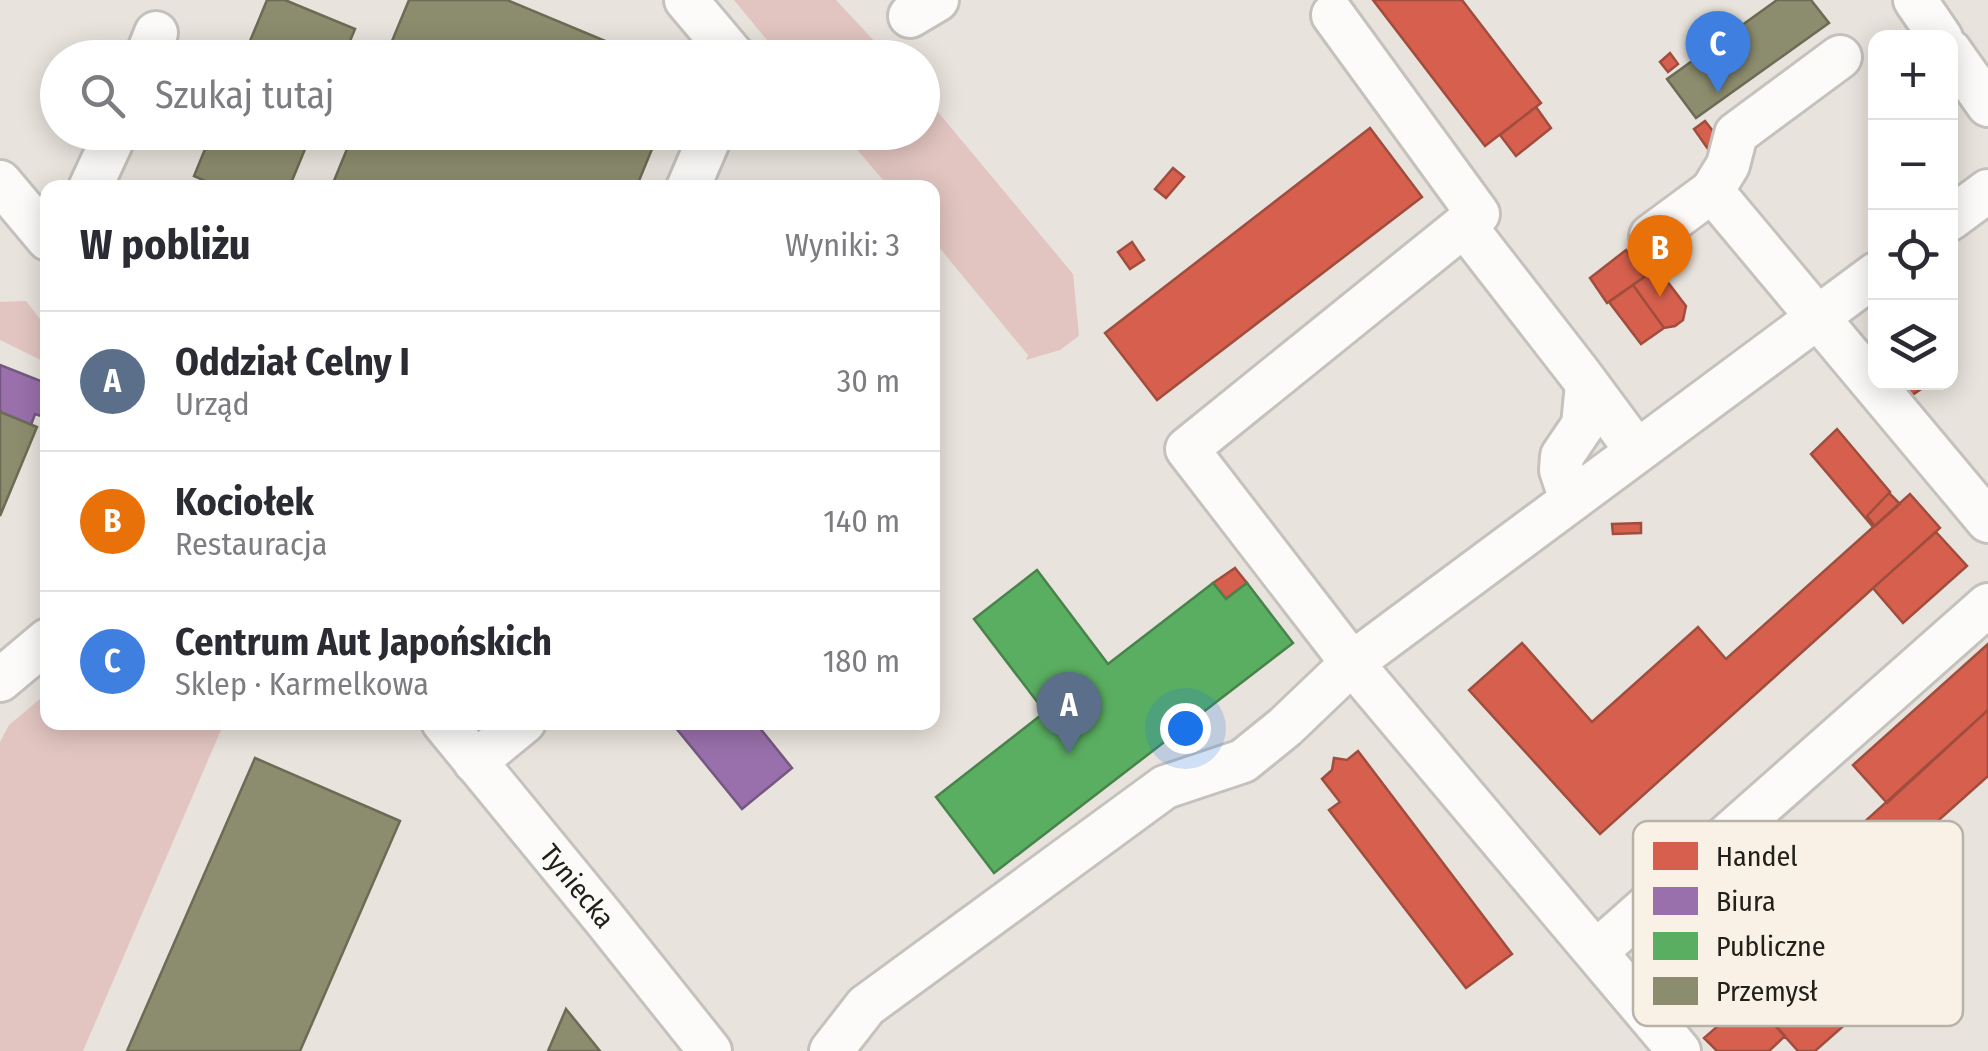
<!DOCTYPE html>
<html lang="pl">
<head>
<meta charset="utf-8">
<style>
	body { margin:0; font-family:"Fira Sans Condensed",sans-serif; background:#f7f7f7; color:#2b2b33 }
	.controls { position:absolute; right:30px; top:30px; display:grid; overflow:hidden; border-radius:20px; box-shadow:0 5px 25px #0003 }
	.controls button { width:90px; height:90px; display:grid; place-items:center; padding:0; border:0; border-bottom:2px solid #e1e1e2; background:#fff; color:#2b2b33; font:50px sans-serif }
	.you { position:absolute; left:1185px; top:728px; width:35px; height:35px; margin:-25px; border:8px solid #fff; border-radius:50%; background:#1a73e8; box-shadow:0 0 0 15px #1a73e833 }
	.badge { display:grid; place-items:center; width:65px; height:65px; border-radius:50%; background:#111827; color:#fff; font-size:32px; font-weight:700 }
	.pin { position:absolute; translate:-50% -82px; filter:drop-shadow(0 2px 5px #0008) }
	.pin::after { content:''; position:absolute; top:52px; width:35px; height:30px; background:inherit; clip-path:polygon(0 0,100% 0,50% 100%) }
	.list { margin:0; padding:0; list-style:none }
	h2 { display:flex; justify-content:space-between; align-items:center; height:130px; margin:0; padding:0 40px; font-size:42px }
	h2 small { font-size:32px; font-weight:400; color:#7c7c81 }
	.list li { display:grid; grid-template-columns:65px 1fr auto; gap:30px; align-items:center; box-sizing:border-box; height:140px; padding:0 40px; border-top:2px solid #e1e1e2 }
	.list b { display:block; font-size:38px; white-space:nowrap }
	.list p { margin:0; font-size:32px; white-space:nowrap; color:#7c7c81 }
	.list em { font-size:32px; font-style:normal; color:#7c7c81 }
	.icon { flex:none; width:55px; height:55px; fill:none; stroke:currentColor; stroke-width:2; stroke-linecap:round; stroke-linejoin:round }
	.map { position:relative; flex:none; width:1988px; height:1051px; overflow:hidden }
	.search { position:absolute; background:#fff; box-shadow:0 5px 25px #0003; left:40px; top:40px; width:900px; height:110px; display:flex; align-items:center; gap:25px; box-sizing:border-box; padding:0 35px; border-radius:55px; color:#7c7c81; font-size:38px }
	.panel { position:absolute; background:#fff; box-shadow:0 5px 25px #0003; left:40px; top:180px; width:900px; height:550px; border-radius:20px }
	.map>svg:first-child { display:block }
	.green { fill:#e2c5c0 }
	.shops { fill:#d6604d; stroke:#a04d3e; stroke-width:2.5 }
	.offices { fill:#9970ab; stroke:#755880; stroke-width:2.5 }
	.public { fill:#5aae61; stroke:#49834c; stroke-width:2.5 }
	.industry { fill:#8c8c6e; stroke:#6c6c55; stroke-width:2.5 }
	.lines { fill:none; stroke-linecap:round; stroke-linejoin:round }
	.minor-casing { stroke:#c5c1bc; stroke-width:48 }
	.minor { stroke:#fcfbfa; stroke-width:42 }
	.labels { text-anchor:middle; stroke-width:10; stroke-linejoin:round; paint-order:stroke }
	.street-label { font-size:28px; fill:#22201b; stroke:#f9f1e5 }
	.key { fill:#f9f1e5; stroke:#b8b2a8; stroke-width:2.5 }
	.key-label { font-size:28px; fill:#22201b }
</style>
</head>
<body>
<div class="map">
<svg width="1988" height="1051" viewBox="0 0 1988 1051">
	<rect width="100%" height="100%" fill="#e8e3dc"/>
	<!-- green -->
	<path class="green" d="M 734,0 L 836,0 L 889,57 L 781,57 Z
		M 923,94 L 1073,274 L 1079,336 L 1060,350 L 1026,360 L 1028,355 L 933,240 L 932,188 L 889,187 L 843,133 L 922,132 Z
		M 26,301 L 47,328 L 47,363 L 0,340 L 0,302 Z
		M 47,693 L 48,722 L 224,723 L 83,1051 L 0,1051 L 0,742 L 9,725 Z"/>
	<!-- shops -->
	<path class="shops" d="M 1373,0 L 1462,0 L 1541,103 L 1485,146 Z
		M 1670,53 L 1678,64 L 1668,72 L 1660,62 Z
		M 1536,107 L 1551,128 L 1516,156 L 1500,135 Z
		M 1705,121 L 1720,140 L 1708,149 L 1694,129 Z
		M 1370,128 L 1422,197 L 1157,400 L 1105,333 Z
		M 1173,168 L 1184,177 L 1166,198 L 1155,189 Z
		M 1132,242 L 1144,260 L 1130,269 L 1118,252 Z
		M 1641,245 L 1657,268 L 1644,277 L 1629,253 Z
		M 1626,250 L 1644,277 L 1607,303 L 1590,278 Z
		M 1657,268 L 1686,306 L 1683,320 L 1675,326 L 1664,328 L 1633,285 Z
		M 1633,285 L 1664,328 L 1641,344 L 1609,302 Z
		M 1897,382 L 1926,382 L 1927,385 L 1908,398 Z
		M 1837,429 L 1890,492 L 1867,516 L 1875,526 L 1873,527 L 1811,454 Z
		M 1889,493 L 1900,504 L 1875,526 L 1867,516 Z
		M 1910,494 L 1940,528 L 1600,834 L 1469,690 L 1522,643 L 1592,722 L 1698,627 L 1726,659 Z
		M 1641,523 L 1641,533 L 1613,534 L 1612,524 Z
		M 1936,532 L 1967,566 L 1903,623 L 1873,588 Z
		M 1235,568 L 1247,583 L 1226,599 L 1213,583 Z
		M 1988,644 L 1988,710 L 1887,803 L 1853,765 Z
		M 1988,710 L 1988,776 L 1904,851 L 1931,883 L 1825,977 L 1857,1014 L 1815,1051 L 1798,1051 L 1714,958 Z
		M 1358,751 L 1512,954 L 1466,988 L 1329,810 L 1340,802 L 1322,779 L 1332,770 L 1334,758 L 1347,760 Z
		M 1750,998 L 1785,1036 L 1769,1051 L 1717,1051 L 1704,1038 Z"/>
	<!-- offices -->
	<path class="offices" d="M 0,365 L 48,384 L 42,396 L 48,401 L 41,416 L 35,414 L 31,425 L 0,412 Z
		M 671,722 L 755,722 L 792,768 L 742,809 Z"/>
	<!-- public -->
	<path class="public" d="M 1037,570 L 1108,664 L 1213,583 L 1226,599 L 1247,583 L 1293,643 L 994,873 L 936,797 L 1045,712 L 974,619 Z"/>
	<!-- industry -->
	<path class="industry" d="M 267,0 L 285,0 L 355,29 L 343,58 L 243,58 Z
		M 409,0 L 507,0 L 646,58 L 385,58 Z
		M 1777,0 L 1811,0 L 1829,23 L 1696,118 L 1667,79 Z
		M 212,132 L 312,132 L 289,188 L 221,188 L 194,176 Z
		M 354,132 L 659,132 L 636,188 L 331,188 Z
		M 0,412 L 37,427 L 0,516 Z
		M 255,758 L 400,821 L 300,1051 L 127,1051 Z
		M 566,1009 L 600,1051 L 548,1051 Z"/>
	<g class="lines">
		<!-- minor casing -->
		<g class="minor-casing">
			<g id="minor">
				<path d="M 686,0 L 735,58"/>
				<path d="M 1915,0 L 1941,38"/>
				<path d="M 1333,15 L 1478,214 L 1187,449 L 1352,663 L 1679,1051"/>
				<path d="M 910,16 L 937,0"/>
				<path d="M 1950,51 L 1988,105"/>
				<path d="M 146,58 L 156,33"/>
				<path d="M 0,182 L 48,239"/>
				<path d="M 90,188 L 116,132"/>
				<path d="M 688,188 L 712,132"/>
				<path d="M 1712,191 L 1728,165 L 1736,134 L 1840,57"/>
				<path d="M 1950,219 L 1988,191"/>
				<path d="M 1464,225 L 1579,373 L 1637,451"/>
				<path d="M 1651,236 L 1712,191 L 1988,521"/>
				<path d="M 1571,500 L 1561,470 L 1562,456 L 1583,425 L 1587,384"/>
				<path d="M 0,680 L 48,640"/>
				<path id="s1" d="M 443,722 L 603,917 L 710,1051"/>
				<path d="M 475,762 L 524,722"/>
				<path d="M 1597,951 L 1988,605"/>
				<path d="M 831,1051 L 866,1006 L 1165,787 L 1243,761 L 1285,727 L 1352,663 L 1876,274"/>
			</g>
		</g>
		<!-- minor -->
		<use href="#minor" class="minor"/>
	</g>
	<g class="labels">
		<!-- street labels -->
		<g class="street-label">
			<text dy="10" stroke="none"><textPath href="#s1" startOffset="212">Tyniecka</textPath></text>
		</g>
	</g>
	<!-- legend -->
	<rect x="1633" y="821" width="330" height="205" rx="15" class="key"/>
	<rect x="1653" y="842" width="45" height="28" fill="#d6604d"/>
	<rect x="1653" y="887" width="45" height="28" fill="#9970ab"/>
	<rect x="1653" y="932" width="45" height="28" fill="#5aae61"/>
	<rect x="1653" y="977" width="45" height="28" fill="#8c8c6e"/>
	<g class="key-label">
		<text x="1716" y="866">Handel</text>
		<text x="1716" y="911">Biura</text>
		<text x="1716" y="956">Publiczne</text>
		<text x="1716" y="1001">Przemysł</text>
	</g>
</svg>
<div class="controls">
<button>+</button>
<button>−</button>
<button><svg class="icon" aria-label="locate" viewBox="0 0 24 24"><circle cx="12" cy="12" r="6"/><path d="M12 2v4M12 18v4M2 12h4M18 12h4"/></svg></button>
<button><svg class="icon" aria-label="layers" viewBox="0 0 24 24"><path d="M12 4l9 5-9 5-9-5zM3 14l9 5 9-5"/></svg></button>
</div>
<div class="you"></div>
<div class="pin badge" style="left:1069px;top:754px;background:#5c6f8a">A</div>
<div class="pin badge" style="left:1660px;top:297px;background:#e8710a">B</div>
<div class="pin badge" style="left:1718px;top:93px;background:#3f7fe0">C</div>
<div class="search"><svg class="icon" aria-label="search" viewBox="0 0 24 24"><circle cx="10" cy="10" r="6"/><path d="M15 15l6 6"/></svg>Szukaj tutaj</div>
<section class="panel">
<h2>W pobliżu<small>Wyniki: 3</small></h2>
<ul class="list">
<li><span class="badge" style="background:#5c6f8a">A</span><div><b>Oddział Celny I</b><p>Urząd</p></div><em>30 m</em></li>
<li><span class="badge" style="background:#e8710a">B</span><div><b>Kociołek</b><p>Restauracja</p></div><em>140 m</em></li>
<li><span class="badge" style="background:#3f7fe0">C</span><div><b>Centrum Aut Japońskich</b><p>Sklep · Karmelkowa</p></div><em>180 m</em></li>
</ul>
</section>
</div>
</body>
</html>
